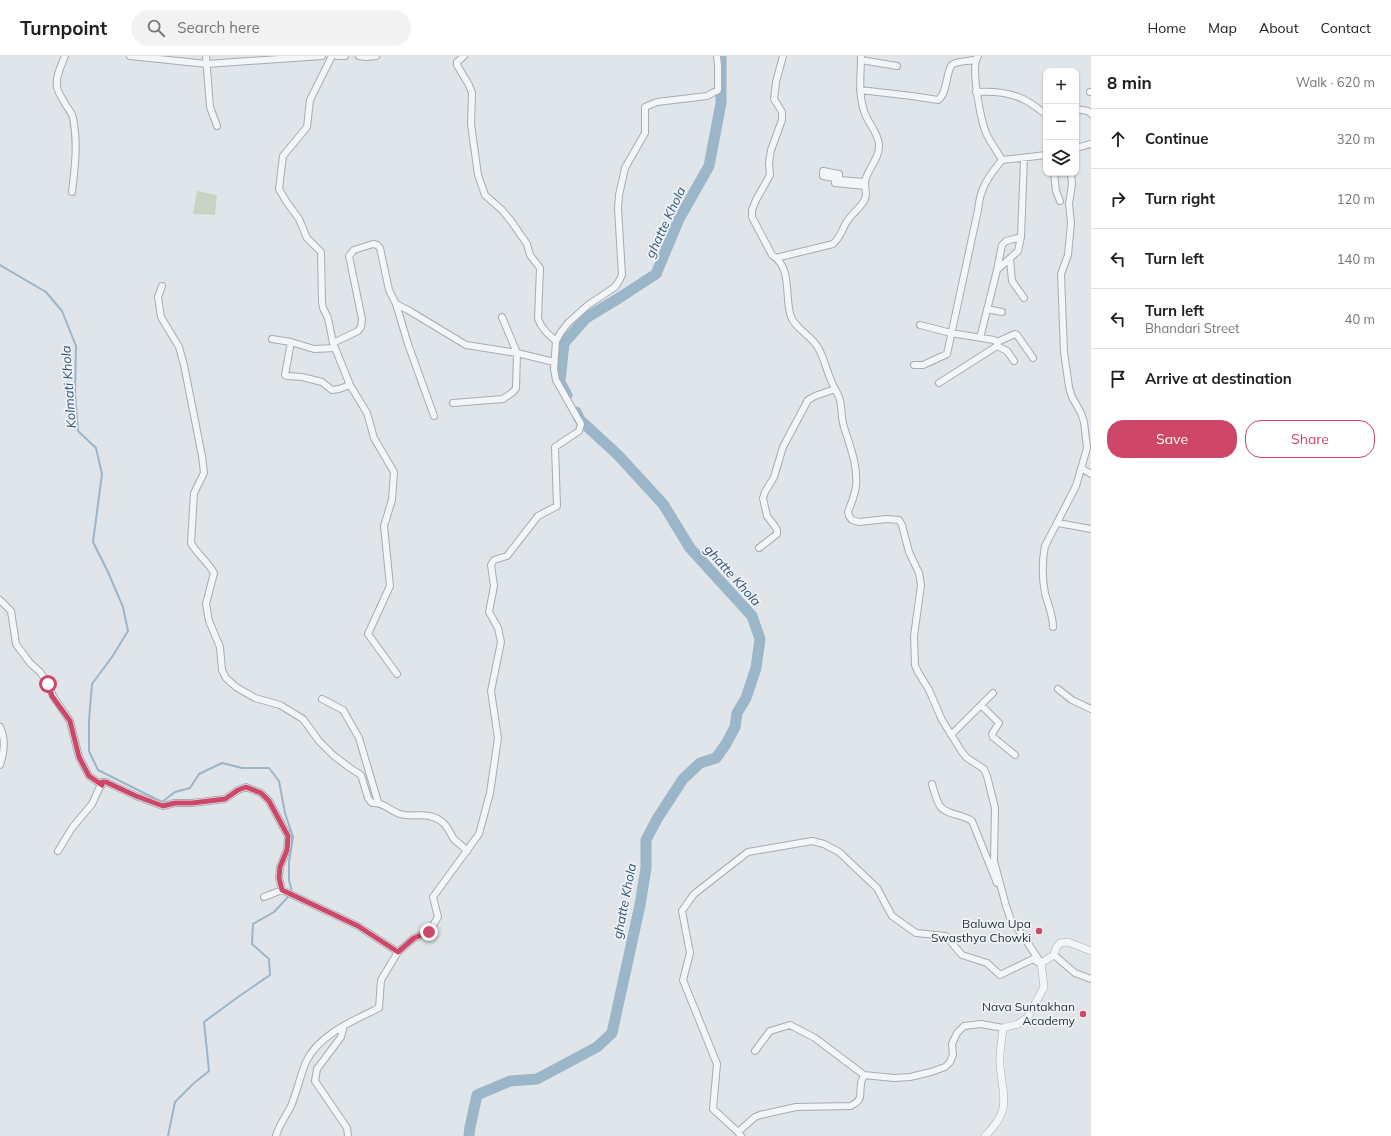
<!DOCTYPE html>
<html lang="en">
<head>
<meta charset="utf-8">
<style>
	body { margin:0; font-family:Mulish,sans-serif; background:#f2f2f2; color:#202124 }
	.controls { position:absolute; right:12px; top:12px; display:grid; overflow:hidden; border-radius:8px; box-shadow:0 1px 3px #0004 }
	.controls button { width:36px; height:36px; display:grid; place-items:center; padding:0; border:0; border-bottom:1px solid #e0e0e0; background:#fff; color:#202124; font:20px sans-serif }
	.stop { position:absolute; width:12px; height:12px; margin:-9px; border:3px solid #ce4668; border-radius:50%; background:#fff }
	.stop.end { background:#ce4668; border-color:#fff; box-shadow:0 1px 4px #0008 }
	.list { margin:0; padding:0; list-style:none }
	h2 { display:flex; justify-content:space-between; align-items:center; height:52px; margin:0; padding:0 16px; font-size:17px }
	h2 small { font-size:13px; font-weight:400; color:#757577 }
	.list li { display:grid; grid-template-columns:26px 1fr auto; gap:12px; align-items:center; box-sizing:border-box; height:60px; padding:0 16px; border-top:1px solid #e0e0e0 }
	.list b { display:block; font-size:15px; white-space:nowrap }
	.list p { margin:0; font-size:13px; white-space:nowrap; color:#757577 }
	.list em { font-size:13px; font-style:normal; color:#757577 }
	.actions { display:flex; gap:8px; padding:12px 16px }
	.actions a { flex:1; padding:9px 0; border:1px solid #ce4668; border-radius:16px; text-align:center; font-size:14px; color:#ce4668 }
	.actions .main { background:#ce4668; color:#fff }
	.icon { flex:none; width:22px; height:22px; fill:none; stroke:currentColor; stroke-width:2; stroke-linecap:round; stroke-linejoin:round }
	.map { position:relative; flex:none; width:1091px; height:1080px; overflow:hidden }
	header { display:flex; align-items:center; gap:24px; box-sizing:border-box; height:56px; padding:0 20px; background:#fff; border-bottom:1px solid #e0e0e0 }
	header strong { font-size:19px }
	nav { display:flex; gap:22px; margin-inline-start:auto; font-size:14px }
	.search { width:280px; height:36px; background:#f2f2f2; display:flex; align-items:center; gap:10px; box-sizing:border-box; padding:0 14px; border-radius:22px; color:#757577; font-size:15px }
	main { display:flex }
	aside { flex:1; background:#fff }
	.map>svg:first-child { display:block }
	.green { fill:#c8d3c1 }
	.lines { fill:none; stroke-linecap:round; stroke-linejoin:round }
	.stream { stroke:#9bb6c9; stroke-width:2 }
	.river { stroke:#9bb6c9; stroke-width:11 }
	.minor-casing { stroke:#a5acb3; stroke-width:8 }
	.tertiary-casing { stroke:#a5acb3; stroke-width:8 }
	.minor { stroke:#f3f5f7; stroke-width:6 }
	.tertiary { stroke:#f3f5f7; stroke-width:7 }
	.route { stroke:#ce4668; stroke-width:5 }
	.poi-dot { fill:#ce4668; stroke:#f0f3f7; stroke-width:1.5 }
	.labels { text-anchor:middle; stroke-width:3.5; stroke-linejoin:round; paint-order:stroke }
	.poi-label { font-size:12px; fill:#293441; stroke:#f0f3f7; text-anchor:end }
	.water-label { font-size:13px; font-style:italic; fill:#335775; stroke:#f0f3f7 }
</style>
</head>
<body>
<header>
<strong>Turnpoint</strong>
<div class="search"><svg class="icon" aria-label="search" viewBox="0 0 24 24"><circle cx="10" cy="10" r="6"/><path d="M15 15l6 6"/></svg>Search here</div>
<nav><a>Home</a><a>Map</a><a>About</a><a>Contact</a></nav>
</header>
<main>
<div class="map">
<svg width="1091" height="1080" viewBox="0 0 1091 1080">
	<rect width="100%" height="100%" fill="#e0e5e9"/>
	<!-- green -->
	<path class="green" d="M 197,135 L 217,139 L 215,159 L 193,158 Z"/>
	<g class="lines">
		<!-- stream -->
		<path class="stream" d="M 0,209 L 46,236 L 62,255 L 76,290 L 75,337 L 78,375 L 96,392 L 102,418 L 93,486 L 108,516 L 123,551 L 128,575 L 112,601 L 92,628 L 89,664 L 89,695 L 98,714 L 162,746 L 175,736 L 190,732 L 199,718 L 222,707 L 242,712 L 269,712 L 279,725 L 285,757 L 293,781 L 289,806 L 289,824 L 292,836
			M 168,1080 L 175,1046 L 194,1027 L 209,1015 L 204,966 L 238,941 L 270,919 L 269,903 L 252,888 L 253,868 L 274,856 L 288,841 L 287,839"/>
		<!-- river -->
		<path class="river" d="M 567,339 L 560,326 L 564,287 L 586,262 L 619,242 L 656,218 L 679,163 L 709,110 L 721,47 L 721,0
			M 469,1080 L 470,1071 L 477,1039 L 510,1025 L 537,1023 L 597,991 L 612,977 L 640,849 L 646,812 L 646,784 L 657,763 L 683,723 L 700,707 L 716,702 L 726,688 L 735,671 L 737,657 L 746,642 L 756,612 L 760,583 L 752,560 L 690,492 L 663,448 L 618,399 L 580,364 L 576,356"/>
		<!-- minor casing -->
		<g class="minor-casing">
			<path id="minor" d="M 65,0 C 62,8 55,21 57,30 C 57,35 62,42 64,46 C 67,52 72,56 73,62 C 78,87 75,111 72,136
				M 130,0 L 207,8 L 322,0
				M 206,0 L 210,51 L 217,70
				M 332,0 L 310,44 L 307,71 L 283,100 L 279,133 L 286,145 L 299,163 L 307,182 L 321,196 L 322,246 L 323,252 L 328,262 L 333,287 L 350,329 L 367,357 L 374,382 L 394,416 L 392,444 L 384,470 L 390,530 L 368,578 L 397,618
				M 337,0 L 345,0
				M 359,0 L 366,1 L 376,0
				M 464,0 L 457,6 L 457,9 L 469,29 L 472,37 L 471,68 L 478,119 L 485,139 L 502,154 L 511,165 L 527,188 L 530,199 L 540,212 L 538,263 C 542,273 548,278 556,285
				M 783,0 L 776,26 L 774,43 L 782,56 L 782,64 L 771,94 L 769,107 L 770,119 L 756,144 L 752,154 L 752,161 L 772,199 C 793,212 784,241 791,261 C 796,273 810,279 817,290 C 824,300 826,314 831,324 C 833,331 838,337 840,344 C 842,352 841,362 844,371 C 850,390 858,410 856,430 C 855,439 851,448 848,456 L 849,460 L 852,464 L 859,466 L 887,463 L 899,464 L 902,469 L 909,496 L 919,517 L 921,529 L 914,580 L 915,609 L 918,616 L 929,634 L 942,664 L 962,696 L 967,702 L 984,713 L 987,720 L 995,752 L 994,805 L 1006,850 L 1011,864 L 1023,880 L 1041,907
				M 978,0 C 970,11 981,64 986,77 C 990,86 997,95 1002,104
				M 861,4 L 897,10
				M 860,34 L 912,40 L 938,44 C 948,38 946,12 953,8 C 959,5 969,5 975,4
				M 976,36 C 993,35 1010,36 1025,44 C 1033,48 1039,54 1046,58
				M 1090,36 L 1091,36
				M 1076,53 L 1088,55 L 1091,58
				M 1076,92 L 1091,88
				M 1054,117 L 1056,135 L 1060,145
				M 865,126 L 839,124 L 839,118 L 823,115 L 823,120 L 835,122 L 835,127 L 865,130
				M 776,202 L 833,188 C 840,182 842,174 846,167 C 851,158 861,152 865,143 C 868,137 863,129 866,122 C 870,110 880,101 879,88 C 877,74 868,68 864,55 C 858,37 861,18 861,0
				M 1010,203 L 1012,225 L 1024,242
				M 997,214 L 1018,195 L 1021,181 L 1024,102
				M 162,230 L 158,241 L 161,261 L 179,291 L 184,309 L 202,400 L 204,417 L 194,437 L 191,487 C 197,498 208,506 214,517 L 206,548 L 209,565 L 220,591 L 222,614 L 226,622 L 236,631 L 255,642 L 280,649 L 303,663 L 319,685 L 333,699 L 350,712 L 361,719 L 368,742 L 372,747 C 384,746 390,755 400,758 C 410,761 420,758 429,760 C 443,763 447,770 453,782 C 455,785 464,791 467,795
				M 396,248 L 408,254 L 466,289 L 517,297 L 554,306
				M 987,253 L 1002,256
				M 920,269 L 951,277 L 994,284 L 997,286 L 997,290
				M 980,282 L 997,214 L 1002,189 L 1006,185 L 1021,181
				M 272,283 L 291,286 L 314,293 L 335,292
				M 291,286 L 285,319 L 287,320 L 302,321 L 322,326 L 332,334 L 339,333 L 350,329
				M 997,286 L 1015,278 L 1017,279 L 1033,302
				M 333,287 L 358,275 L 361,271 L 362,263 L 349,200 L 354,194 L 373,188 L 377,189 L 380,192 L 389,234 L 396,248 L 408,288 L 434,360
				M 997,290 L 1007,295 L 1014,305
				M 914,309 L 923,309 L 947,298 L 978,154 C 980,132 988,121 1002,104 L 1046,99
				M 939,327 L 997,290
				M 453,347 L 503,343 L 513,336 L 516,332 L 517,297 L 502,261
				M 1081,412 L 1091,418
				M 1058,467 L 1091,473
				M 759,492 L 777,478 L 777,474 L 774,469 L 767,460 L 763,442 L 765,436 L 774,421 L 783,391 L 808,344 L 815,340 L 835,333
				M 0,544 L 11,555 L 16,588 L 30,607 L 40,616 L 48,627 L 53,640 L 70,665 L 79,701 L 89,720 L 102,729
				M 1053,571 C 1053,559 1048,549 1045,537 C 1042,523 1042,504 1045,490 L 1076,430 L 1087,392 L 1084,366 L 1081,357 L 1072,341 L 1069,331 L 1064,296 L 1061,218 L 1068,199 L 1071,167 L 1069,148 L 1072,128 L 1071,117
				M 1058,633 L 1072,644 L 1091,653
				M 322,643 L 343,654 L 359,682 L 378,746
				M 981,649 L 999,667 L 992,678 L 993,681 L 1015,699
				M 0,671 C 6,683 4,697 0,709
				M 951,679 L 993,637
				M 932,728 C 934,735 936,744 940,750 C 946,759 962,758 972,765 L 997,827
				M 58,795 L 72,772 L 92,748 L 102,726 L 106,726 L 136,740 L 163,750 L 175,747 L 192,747 L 225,743 L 238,734 L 246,731 L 261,737 L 269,745 L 288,780 L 287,794 L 280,811 L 279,822 L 282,834
				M 264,841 L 282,834 L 358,870 L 398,896
				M 1054,899 L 1075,917 L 1091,923
				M 344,970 L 341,981 L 317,1013 L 315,1025 L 347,1072 L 348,1080
				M 755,995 L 770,975 L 790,969 L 815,982 L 864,1019 L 894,1022 L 910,1021 L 931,1016 L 945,1011 L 950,1006 L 953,999 L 952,988 L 957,977 L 964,970 L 981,968 L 1003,972
				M 738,1076 L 755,1061 L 760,1059 L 796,1051 L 851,1050 C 864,1042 859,1041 861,1028 C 861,1025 863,1022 864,1019
				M 276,1080 C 279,1069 286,1060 291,1050 C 297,1036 300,1020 306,1006 C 318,979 354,964 379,952 L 381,924 L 398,896 L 414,882 L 429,876 L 438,861 L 433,841 L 479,778 L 490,737 L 498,682 L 491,635 L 501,586 L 498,572 L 489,556 L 494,530 L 491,509 L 494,504 L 507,500 L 538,460 L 557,450 L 555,391 L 579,375 L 581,368 L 556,324 L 554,313 L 556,285 L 561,276 L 568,267 L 588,249 L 615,231 L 619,225 L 622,219 L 618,152 L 619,139 L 625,112 L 645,77 L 645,51 L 657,46 L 707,40 L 718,34 L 718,10 L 717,0
				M 741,1080 L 738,1076 L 713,1053 L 717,1008 L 683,924 L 690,897 L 682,855 L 694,838 L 748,796 L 812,785 L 824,788 L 839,796 L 877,832 L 892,860 L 916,877 L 946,880 L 962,899 L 987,907 L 1000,919 L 1033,903 L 1039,907"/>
		</g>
		<!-- tertiary casing -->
		<g class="tertiary-casing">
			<path id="tertiary" d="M 985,1080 C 1012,1053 1003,1043 1000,1009 C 999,997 1002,984 1003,972 L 1018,968 L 1028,961 L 1044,931 L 1041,907 L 1054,899 L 1056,892 L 1060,887 L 1068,886 L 1091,895"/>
		</g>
		<!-- minor -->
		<use href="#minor" class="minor"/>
		<!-- tertiary -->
		<use href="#tertiary" class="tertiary"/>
	</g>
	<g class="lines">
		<!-- route -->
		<path class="route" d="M 48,628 L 52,640 L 70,665 L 79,701 L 89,720 L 102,729 L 102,726 L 106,726 L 136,740 L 163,750 L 175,747 L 192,747 L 225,743 L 238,734 L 246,731 L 261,737 L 269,745 L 288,780 L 287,794 L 280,811 L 279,822 L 282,834 L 358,870 L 398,896 L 414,882 L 429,876"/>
	</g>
	<!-- markers -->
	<g class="poi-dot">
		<circle cx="1039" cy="875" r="4"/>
		<circle cx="1083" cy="958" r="4"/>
	</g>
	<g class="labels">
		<!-- poi labels -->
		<g class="poi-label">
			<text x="1031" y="872">Baluwa Upa<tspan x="1031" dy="14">Swasthya Chowki</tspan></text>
			<text x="1075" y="955">Nava Suntakhan<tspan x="1075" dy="14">Academy</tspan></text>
		</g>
		<!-- water labels -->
		<g class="water-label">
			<text transform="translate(665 166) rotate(-65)" y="5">ghatte Khola</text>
			<text transform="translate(68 331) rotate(-94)" y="5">Kolmati Khola</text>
			<text transform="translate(733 519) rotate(48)" y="5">ghatte Khola</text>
			<text transform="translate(624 845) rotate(-79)" y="5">ghatte Khola</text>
		</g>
	</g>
</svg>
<div class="controls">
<button>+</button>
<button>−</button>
<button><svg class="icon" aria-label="layers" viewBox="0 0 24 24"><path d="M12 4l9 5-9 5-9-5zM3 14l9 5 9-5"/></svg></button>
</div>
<div class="stop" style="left:48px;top:628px"></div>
<div class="stop end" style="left:429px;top:876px"></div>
</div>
<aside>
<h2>8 min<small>Walk · 620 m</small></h2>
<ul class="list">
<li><svg class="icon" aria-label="ahead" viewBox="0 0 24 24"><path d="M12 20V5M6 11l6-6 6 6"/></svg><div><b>Continue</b></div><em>320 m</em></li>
<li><svg class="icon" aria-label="right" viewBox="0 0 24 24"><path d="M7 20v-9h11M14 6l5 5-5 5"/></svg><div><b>Turn right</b></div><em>120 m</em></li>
<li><svg class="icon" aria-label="left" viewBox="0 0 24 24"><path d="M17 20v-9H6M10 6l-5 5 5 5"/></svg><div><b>Turn left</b></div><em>140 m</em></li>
<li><svg class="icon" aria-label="left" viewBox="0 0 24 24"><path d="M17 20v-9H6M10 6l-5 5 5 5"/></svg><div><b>Turn left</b><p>Bhandari Street</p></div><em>40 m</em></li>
<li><svg class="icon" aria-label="arrive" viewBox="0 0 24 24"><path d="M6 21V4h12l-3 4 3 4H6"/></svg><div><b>Arrive at destination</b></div></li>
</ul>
<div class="actions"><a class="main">Save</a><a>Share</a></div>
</aside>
</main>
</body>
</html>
